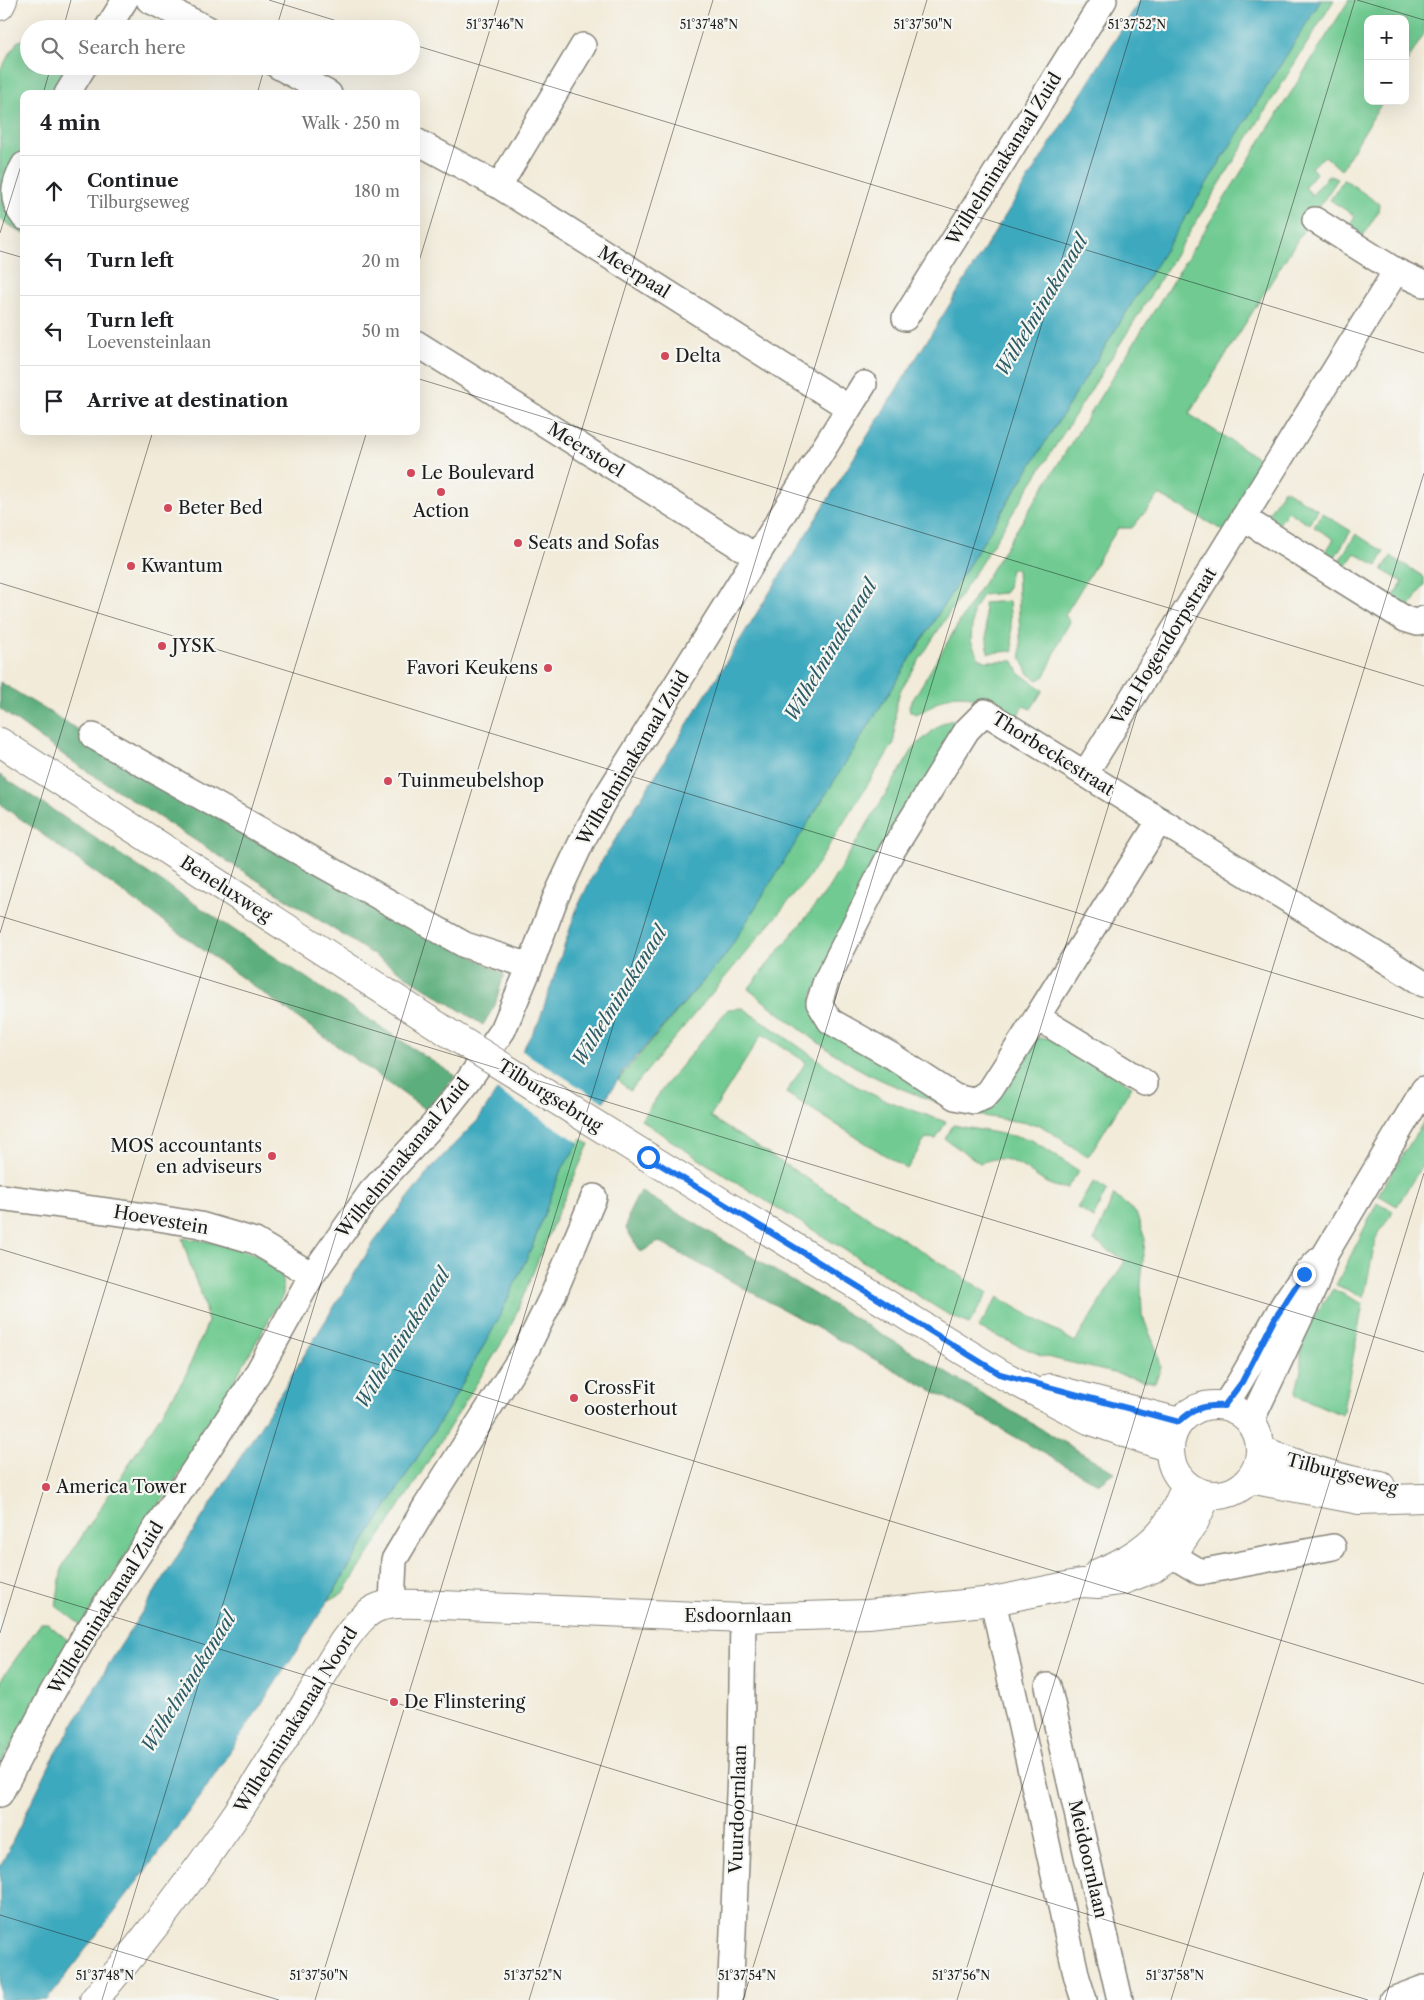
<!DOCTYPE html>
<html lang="en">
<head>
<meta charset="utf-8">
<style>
	body { margin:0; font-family:"Libre Caslon Text",serif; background:#f2f2f2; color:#202124 }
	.controls { position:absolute; right:15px; top:15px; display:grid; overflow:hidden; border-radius:10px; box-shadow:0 5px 20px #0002 }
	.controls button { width:45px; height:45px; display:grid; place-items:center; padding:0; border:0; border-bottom:1px solid #e0e0e0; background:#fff; color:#202124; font:25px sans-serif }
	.stop { position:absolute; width:15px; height:15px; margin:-11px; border:4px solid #1a73e8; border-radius:50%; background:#fff }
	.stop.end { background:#1a73e8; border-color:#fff; box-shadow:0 1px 5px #0008 }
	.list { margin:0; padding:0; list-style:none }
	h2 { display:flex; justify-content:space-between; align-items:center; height:65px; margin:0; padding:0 20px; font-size:21px }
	h2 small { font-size:16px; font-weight:400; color:#757577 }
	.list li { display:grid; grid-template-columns:32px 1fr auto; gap:15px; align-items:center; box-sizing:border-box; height:70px; padding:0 20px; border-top:1px solid #e0e0e0 }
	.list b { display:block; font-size:19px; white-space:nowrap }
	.list p { margin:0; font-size:16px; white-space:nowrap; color:#757577 }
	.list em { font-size:16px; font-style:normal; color:#757577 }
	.icon { flex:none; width:28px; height:28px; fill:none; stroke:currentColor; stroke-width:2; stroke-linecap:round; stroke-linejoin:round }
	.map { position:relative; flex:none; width:1424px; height:2000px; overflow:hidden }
	.search { position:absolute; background:#fff; box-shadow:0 5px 20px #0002; left:20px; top:20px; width:400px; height:55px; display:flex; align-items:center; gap:12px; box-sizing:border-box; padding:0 18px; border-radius:28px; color:#757577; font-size:19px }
	.panel { position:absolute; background:#fff; box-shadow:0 5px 20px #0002; left:20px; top:90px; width:400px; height:345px; border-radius:10px }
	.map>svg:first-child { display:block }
	.green { fill:#6fca91; stroke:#467356 }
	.forest { fill:#5bae7b; stroke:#3c654c }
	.water { fill:#3ea9be; stroke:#2d626d }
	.pier { fill:#f2ebd9 }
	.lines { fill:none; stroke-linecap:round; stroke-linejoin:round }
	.street-casing { stroke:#87847a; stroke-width:28 }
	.secondary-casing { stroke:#87847a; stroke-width:30 }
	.street { stroke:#fff; stroke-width:25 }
	.secondary { stroke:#fff; stroke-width:28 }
	.secondary-bridge-casing { stroke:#87847a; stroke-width:30; stroke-linecap:butt }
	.secondary-bridge { stroke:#fff; stroke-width:28 }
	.route { stroke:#1a73e8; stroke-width:6 }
	.ticks { fill:none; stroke:#1c1c1c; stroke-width:1; stroke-opacity:0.45 }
	.poi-dot { fill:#d1495b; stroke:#f6f6f2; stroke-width:2 }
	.labels { text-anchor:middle; stroke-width:4.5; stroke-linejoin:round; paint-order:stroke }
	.street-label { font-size:18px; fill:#1c1c1c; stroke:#f6f6f2 }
	.poi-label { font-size:18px; fill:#1c1c1c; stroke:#f6f6f2; text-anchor:start }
	.water-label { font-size:19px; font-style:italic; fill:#2b5b65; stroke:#f6f6f2 }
	.ticks-label { font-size:12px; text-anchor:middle; fill:#1c1c1c; stroke:#f6f6f2; stroke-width:4.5; stroke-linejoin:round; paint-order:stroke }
</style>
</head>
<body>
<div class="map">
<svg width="1424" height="2000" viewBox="0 0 1424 2000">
	<rect width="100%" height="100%" fill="#f6f6f2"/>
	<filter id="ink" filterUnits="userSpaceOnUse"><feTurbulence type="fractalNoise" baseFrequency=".02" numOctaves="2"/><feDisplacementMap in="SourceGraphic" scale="10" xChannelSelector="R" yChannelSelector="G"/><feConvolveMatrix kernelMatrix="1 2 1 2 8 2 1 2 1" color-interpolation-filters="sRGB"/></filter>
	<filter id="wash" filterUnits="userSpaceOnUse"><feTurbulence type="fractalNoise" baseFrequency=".0096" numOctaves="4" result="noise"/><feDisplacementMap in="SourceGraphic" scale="20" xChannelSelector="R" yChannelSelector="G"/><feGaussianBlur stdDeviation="1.12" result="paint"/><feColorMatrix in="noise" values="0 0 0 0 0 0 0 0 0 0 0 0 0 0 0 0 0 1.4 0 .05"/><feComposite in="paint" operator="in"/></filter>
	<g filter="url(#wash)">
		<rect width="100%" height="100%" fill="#f2ebd9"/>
		<!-- green -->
		<path class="green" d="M 1321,0 L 1334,0 L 1122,341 L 901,689 L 896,704 L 894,743 L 809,877 L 630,1091 L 618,1080 L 725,956 Z
			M 1349,0 L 1424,0 L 1424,34 L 1405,65 L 1405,19 L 1368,19 L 1368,101 L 1383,101 L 1341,170 L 1325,156 L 1311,167 L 1316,173 L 1305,187 L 1312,195 L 1329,175 L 1338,179 L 1317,210 L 1311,207 L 1300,222 L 1306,226 L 1189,414 L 1267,464 L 1226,532 L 1159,495 L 1132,528 L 1118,528 L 1065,615 L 1070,622 L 1062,636 L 1045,676 L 1038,680 L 1029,674 L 1021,658 L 1017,569 L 1011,569 L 1008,587 L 1004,593 L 982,595 L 973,611 L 971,641 L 978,657 L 985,661 L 1014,661 L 1019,673 L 1043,690 L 1031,709 L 1023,706 L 1014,722 L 978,696 L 977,699 C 972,698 966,695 961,695 C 943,694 931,709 916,714 L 910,711 L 909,706 L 977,593 Z
			M 29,37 L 29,66 L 75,66 L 58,94 L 24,94 L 24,151 L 6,181 L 24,227 L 24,234 L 0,219 L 0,70 L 17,42 Z
			M 1344,179 L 1379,204 L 1378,212 L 1361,239 L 1346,230 L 1355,216 L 1330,200 Z
			M 1284,489 L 1318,510 L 1309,524 L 1288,511 L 1275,530 L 1263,522 Z
			M 1322,513 L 1351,531 L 1330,565 L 1321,559 L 1334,539 L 1314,527 Z
			M 1356,534 L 1384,552 L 1377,566 L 1355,553 L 1345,567 L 1335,567 Z
			M 1391,556 L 1424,577 L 1424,585 L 1406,612 L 1393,597 L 1403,582 L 1382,570 Z
			M 1009,601 L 1013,651 L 988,653 L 984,603 Z
			M 968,716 L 811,998 L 950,1107 C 918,1095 885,1084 854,1066 C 817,1044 782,1015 748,989 L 824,895 L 915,746 L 942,723 Z
			M 743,1008 L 856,1086 L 882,1099 L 946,1122 L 936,1139 L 926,1138 L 907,1169 L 786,1093 L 806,1062 L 762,1034 L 710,1117 L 988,1293 L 969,1324 L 949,1315 L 691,1154 L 641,1120 L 666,1084 L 728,1009 Z
			M 1033,1038 L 1054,1038 L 1132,1086 L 1088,1157 L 1040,1125 L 976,1115 L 995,1100 Z
			M 1424,1121 L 1424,1162 L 1397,1206 L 1378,1195 Z
			M 953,1125 L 1030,1139 L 1079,1171 L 1067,1188 C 1044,1189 1029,1166 1007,1160 C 998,1157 989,1160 980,1163 L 945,1139 Z
			M 579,1137 L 589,1144 L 556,1217 L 508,1333 L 411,1489 L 344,1592 L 328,1601 L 449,1407 L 497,1322 L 532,1247 L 560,1172 L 578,1144 L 577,1140 Z
			M 1094,1181 L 1107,1189 L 1093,1218 L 1077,1208 Z
			M 1114,1195 L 1136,1213 L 1145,1239 L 1141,1284 L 1142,1315 L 1157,1351 L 1161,1367 L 1155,1383 L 1043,1356 L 978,1328 L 998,1297 L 1075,1342 L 1125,1261 L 1094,1241 Z
			M 1377,1203 L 1393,1211 L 1376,1238 L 1364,1297 L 1336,1285 Z
			M 182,1238 C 208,1241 274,1250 283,1280 C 284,1284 283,1291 283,1295 L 194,1451 L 81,1625 L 56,1606 L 62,1567 L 184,1379 L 208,1322 L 202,1296 L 193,1274 Z
			M 1333,1289 L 1363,1304 L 1342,1415 L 1295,1395 L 1301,1370 L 1301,1351 L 1306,1327 Z
			M 41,1623 L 47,1623 L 70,1642 L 0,1766 L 0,1681 Z"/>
		<!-- forest -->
		<path class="forest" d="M 0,682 L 227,820 L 504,974 L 495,1005 L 483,1025 L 76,764 L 0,709 Z
			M 0,775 L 432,1061 L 456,1076 L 426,1110 L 0,804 Z
			M 640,1191 L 669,1208 L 1114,1472 L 1098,1484 L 959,1405 L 659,1242 L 641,1252 L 626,1229 L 629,1213 Z"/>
		<!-- water -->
		<path class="water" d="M 1140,0 L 1321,0 L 725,956 L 623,1072 L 604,1101 L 601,1101 L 577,1140 L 578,1144 L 560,1172 L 532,1247 L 497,1322 L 449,1407 L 297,1650 L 208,1785 L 149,1866 L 47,2000 L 0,2000 L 0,1867 L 51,1762 L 112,1659 L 261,1425 L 374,1242 L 432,1167 L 478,1120 L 496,1092 L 499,1091 L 539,1021 L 577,908 L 593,875 Z"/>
		<!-- pier -->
		<path class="pier" d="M 519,1049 L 605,1103 L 603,1103 L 579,1141 L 580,1143 L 495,1089 L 497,1089 L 520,1052 Z"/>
	</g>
	<g filter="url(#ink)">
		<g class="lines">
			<!-- street casing -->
			<g class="street-casing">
				<path id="street" d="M 149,0 L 208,29
					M 107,29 L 125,0
					M 278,66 L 329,94
					M 67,94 L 84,66
					M 416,141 L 499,186 L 849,408
					M 24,165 C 13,183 10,200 24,217
					M 499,186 L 583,46
					M 1315,220 L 1396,271 L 1424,284
					M 905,318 L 1104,0
					M 416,343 L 755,556
					M 1243,518 L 1405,619 L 1418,623 L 1424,619
					M 93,736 L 465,945 L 530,966
					M 1085,774 L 1396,271
					M 1037,1017 L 991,1089 L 984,1097 L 974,1101 L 955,1097 L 892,1056 L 830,1021 L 819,1003 L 826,981 L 892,851 L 967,730 L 985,712 L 1424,984
					M 1145,1083 L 1037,1017 L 1160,820
					M 0,1197 L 152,1217 L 200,1225 L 255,1241 L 312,1275
					M 1224,1406 C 1259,1358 1277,1299 1320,1259
					M 1251,1421 L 1315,1286 L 1326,1253 L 1424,1089
					M 1172,1555 L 1200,1572 L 1333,1547
					M 993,1601 L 1077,1978 L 1084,2000
					M 392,1604 L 394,1560 L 426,1506 L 527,1348 L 553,1295 L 594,1197
					M 1048,1686 L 1120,2000
					M 0,1794 L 52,1693 L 84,1637 L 253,1381 L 312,1275 L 371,1192 L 434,1124 L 468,1081 L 503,1030 L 530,966 L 555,899 L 582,841 L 603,802 L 864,384
					M 730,2000 L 741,1749 L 743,1618
					M 1392,2000 L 1424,1988"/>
			</g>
			<!-- secondary casing -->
			<g class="secondary-casing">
				<path id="secondary" d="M 0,6 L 3,0
					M 0,742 L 452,1035
					M 648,1157 L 1001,1374 L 1089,1420 L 1169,1448
					M 1050,1388 L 1179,1422
					M1170 1450a45 45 0 1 1 90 0a45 45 0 1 1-90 0Z
					M 1260,1449 C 1299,1466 1339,1479 1381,1486
					M 1250,1479 L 1359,1500 L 1424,1498
					M 1098,1573 C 1125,1562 1153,1546 1169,1521 C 1176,1510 1181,1497 1186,1485
					M 94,2000 C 143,1943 190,1882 233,1819 C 272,1762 306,1701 343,1642 C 370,1605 376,1603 420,1604 L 743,1618 L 868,1614 L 993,1601 L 1082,1583 L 1099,1584 L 1121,1581 L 1152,1569 L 1172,1555 L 1194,1523 L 1207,1495"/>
			</g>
			<!-- street -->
			<use href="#street" class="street"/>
			<!-- secondary -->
			<use href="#secondary" class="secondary"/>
			<!-- secondary-bridge casing -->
			<g class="secondary-bridge-casing">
				<path id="secondary-bridge" d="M 452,1035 L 648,1157"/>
			</g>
			<!-- secondary-bridge -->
			<use href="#secondary-bridge" class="secondary-bridge"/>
		</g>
	</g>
	<g class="lines" filter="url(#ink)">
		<!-- route -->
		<path class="route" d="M 648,1157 L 1000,1374 L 1179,1422 C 1193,1408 1205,1405 1224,1406 L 1242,1382 L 1274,1320 L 1304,1274"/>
	</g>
	<!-- ticks -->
	<path class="ticks" d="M 269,0 L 363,29M 1357,0 L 1424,20M 63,29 L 71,0M 276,29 L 285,0M 411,44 L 1424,353M 43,94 L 51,66M 257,94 L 265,66M 0,233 L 24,156M 0,251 L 24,258M 416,271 L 499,0M 416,378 L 1424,686M 0,583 L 1424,1019M 0,916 L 1424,1352M 0,933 L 153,431M 0,1249 L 1424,1684M 0,1582 L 1368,2000M 0,1633 L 367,431M 0,1915 L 279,2000M 102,2000 L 713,0M 315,2000 L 927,0M 529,2000 L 1141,0M 743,2000 L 1355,0M 957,2000 L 1424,473M 1171,2000 L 1424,1173M 1385,2000 L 1424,1872"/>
	<!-- markers -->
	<g class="poi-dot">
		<circle cx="665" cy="356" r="5"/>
		<circle cx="411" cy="473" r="5"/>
		<circle cx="441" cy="492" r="5"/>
		<circle cx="168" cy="508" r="5"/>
		<circle cx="518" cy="543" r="5"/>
		<circle cx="131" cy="566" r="5"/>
		<circle cx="162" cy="646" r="5"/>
		<circle cx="548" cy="668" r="5"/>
		<circle cx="388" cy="781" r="5"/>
		<circle cx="272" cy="1156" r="5"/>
		<circle cx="574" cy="1398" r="5"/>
		<circle cx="46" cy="1487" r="5"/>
		<circle cx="394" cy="1702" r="5"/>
	</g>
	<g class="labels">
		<!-- street labels -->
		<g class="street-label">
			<text transform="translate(1004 159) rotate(-58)" y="6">Wilhelminakanaal Zuid</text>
			<text transform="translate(634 272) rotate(32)" y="6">Meerpaal</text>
			<text transform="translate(586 450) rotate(32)" y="6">Meerstoel</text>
			<text transform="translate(1164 646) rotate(-58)" y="6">Van Hogendorpstraat</text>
			<text transform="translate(1053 754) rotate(32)" y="6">Thorbeckestraat</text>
			<text transform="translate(633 758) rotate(-59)" y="6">Wilhelminakanaal Zuid</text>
			<text transform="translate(226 889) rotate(33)" y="6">Beneluxweg</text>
			<text transform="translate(550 1096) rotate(32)" y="6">Tilburgsebrug</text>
			<text transform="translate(403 1158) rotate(-51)" y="6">Wilhelminakanaal Zuid</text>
			<text transform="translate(161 1220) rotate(10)" y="6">Hoevestein</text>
			<text transform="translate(1342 1474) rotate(15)" y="6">Tilburgseweg</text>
			<text transform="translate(106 1608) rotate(-58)" y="6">Wilhelminakanaal Zuid</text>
			<text x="738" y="1622">Esdoornlaan</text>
			<text transform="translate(296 1720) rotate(-58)" y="6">Wilhelminakanaal Noord</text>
			<text transform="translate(738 1809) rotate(-88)" y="6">Vuurdoornlaan</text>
			<text transform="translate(1088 1859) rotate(77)" y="6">Meidoornlaan</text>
		</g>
		<!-- poi labels -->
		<g class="poi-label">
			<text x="675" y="362">Delta</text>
			<text x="421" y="479">Le Boulevard</text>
			<text x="178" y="514">Beter Bed</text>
			<text x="441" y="517" text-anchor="middle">Action</text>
			<text x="528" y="549">Seats and Sofas</text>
			<text x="141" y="572">Kwantum</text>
			<text x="172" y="652">JYSK</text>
			<text x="538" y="674" text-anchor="end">Favori Keukens</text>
			<text x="398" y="787">Tuinmeubelshop</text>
			<text x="262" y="1152" text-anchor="end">MOS accountants<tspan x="262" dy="21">en adviseurs</tspan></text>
			<text x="584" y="1394">CrossFit<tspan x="584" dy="21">oosterhout</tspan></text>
			<text x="56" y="1493">America Tower</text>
			<text x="404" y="1708">De Flinstering</text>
		</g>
		<!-- water labels -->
		<g class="water-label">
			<text transform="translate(1041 305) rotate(-59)" y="7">Wilhelminakanaal</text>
			<text transform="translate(830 650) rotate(-59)" y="7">Wilhelminakanaal</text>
			<text transform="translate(619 996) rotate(-58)" y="7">Wilhelminakanaal</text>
			<text transform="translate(402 1338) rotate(-58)" y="7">Wilhelminakanaal</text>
			<text transform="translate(188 1682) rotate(-58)" y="7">Wilhelminakanaal</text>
		</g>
	</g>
	<g class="ticks-label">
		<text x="495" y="29">51°37'46"N</text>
		<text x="709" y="29">51°37'48"N</text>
		<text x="923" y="29">51°37'50"N</text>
		<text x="1137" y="29">51°37'52"N</text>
		<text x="105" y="1980">51°37'48"N</text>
		<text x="319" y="1980">51°37'50"N</text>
		<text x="533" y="1980">51°37'52"N</text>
		<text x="747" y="1980">51°37'54"N</text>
		<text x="961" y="1980">51°37'56"N</text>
		<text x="1175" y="1980">51°37'58"N</text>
	</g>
</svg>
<div class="controls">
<button>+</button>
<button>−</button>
</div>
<div class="stop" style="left:648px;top:1157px"></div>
<div class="stop end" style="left:1304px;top:1274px"></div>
<div class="search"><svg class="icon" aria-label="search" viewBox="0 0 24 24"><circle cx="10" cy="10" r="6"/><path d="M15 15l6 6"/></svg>Search here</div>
<section class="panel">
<h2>4 min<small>Walk · 250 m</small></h2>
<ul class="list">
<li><svg class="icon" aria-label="ahead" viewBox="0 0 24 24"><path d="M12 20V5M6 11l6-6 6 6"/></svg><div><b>Continue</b><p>Tilburgseweg</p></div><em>180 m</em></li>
<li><svg class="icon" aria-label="left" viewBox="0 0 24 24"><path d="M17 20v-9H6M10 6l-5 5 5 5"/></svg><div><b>Turn left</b></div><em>20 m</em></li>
<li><svg class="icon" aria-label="left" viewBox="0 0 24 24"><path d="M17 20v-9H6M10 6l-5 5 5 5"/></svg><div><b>Turn left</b><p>Loevensteinlaan</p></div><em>50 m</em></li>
<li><svg class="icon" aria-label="arrive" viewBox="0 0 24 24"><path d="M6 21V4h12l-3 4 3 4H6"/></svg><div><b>Arrive at destination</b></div></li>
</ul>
</section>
</div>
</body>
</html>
